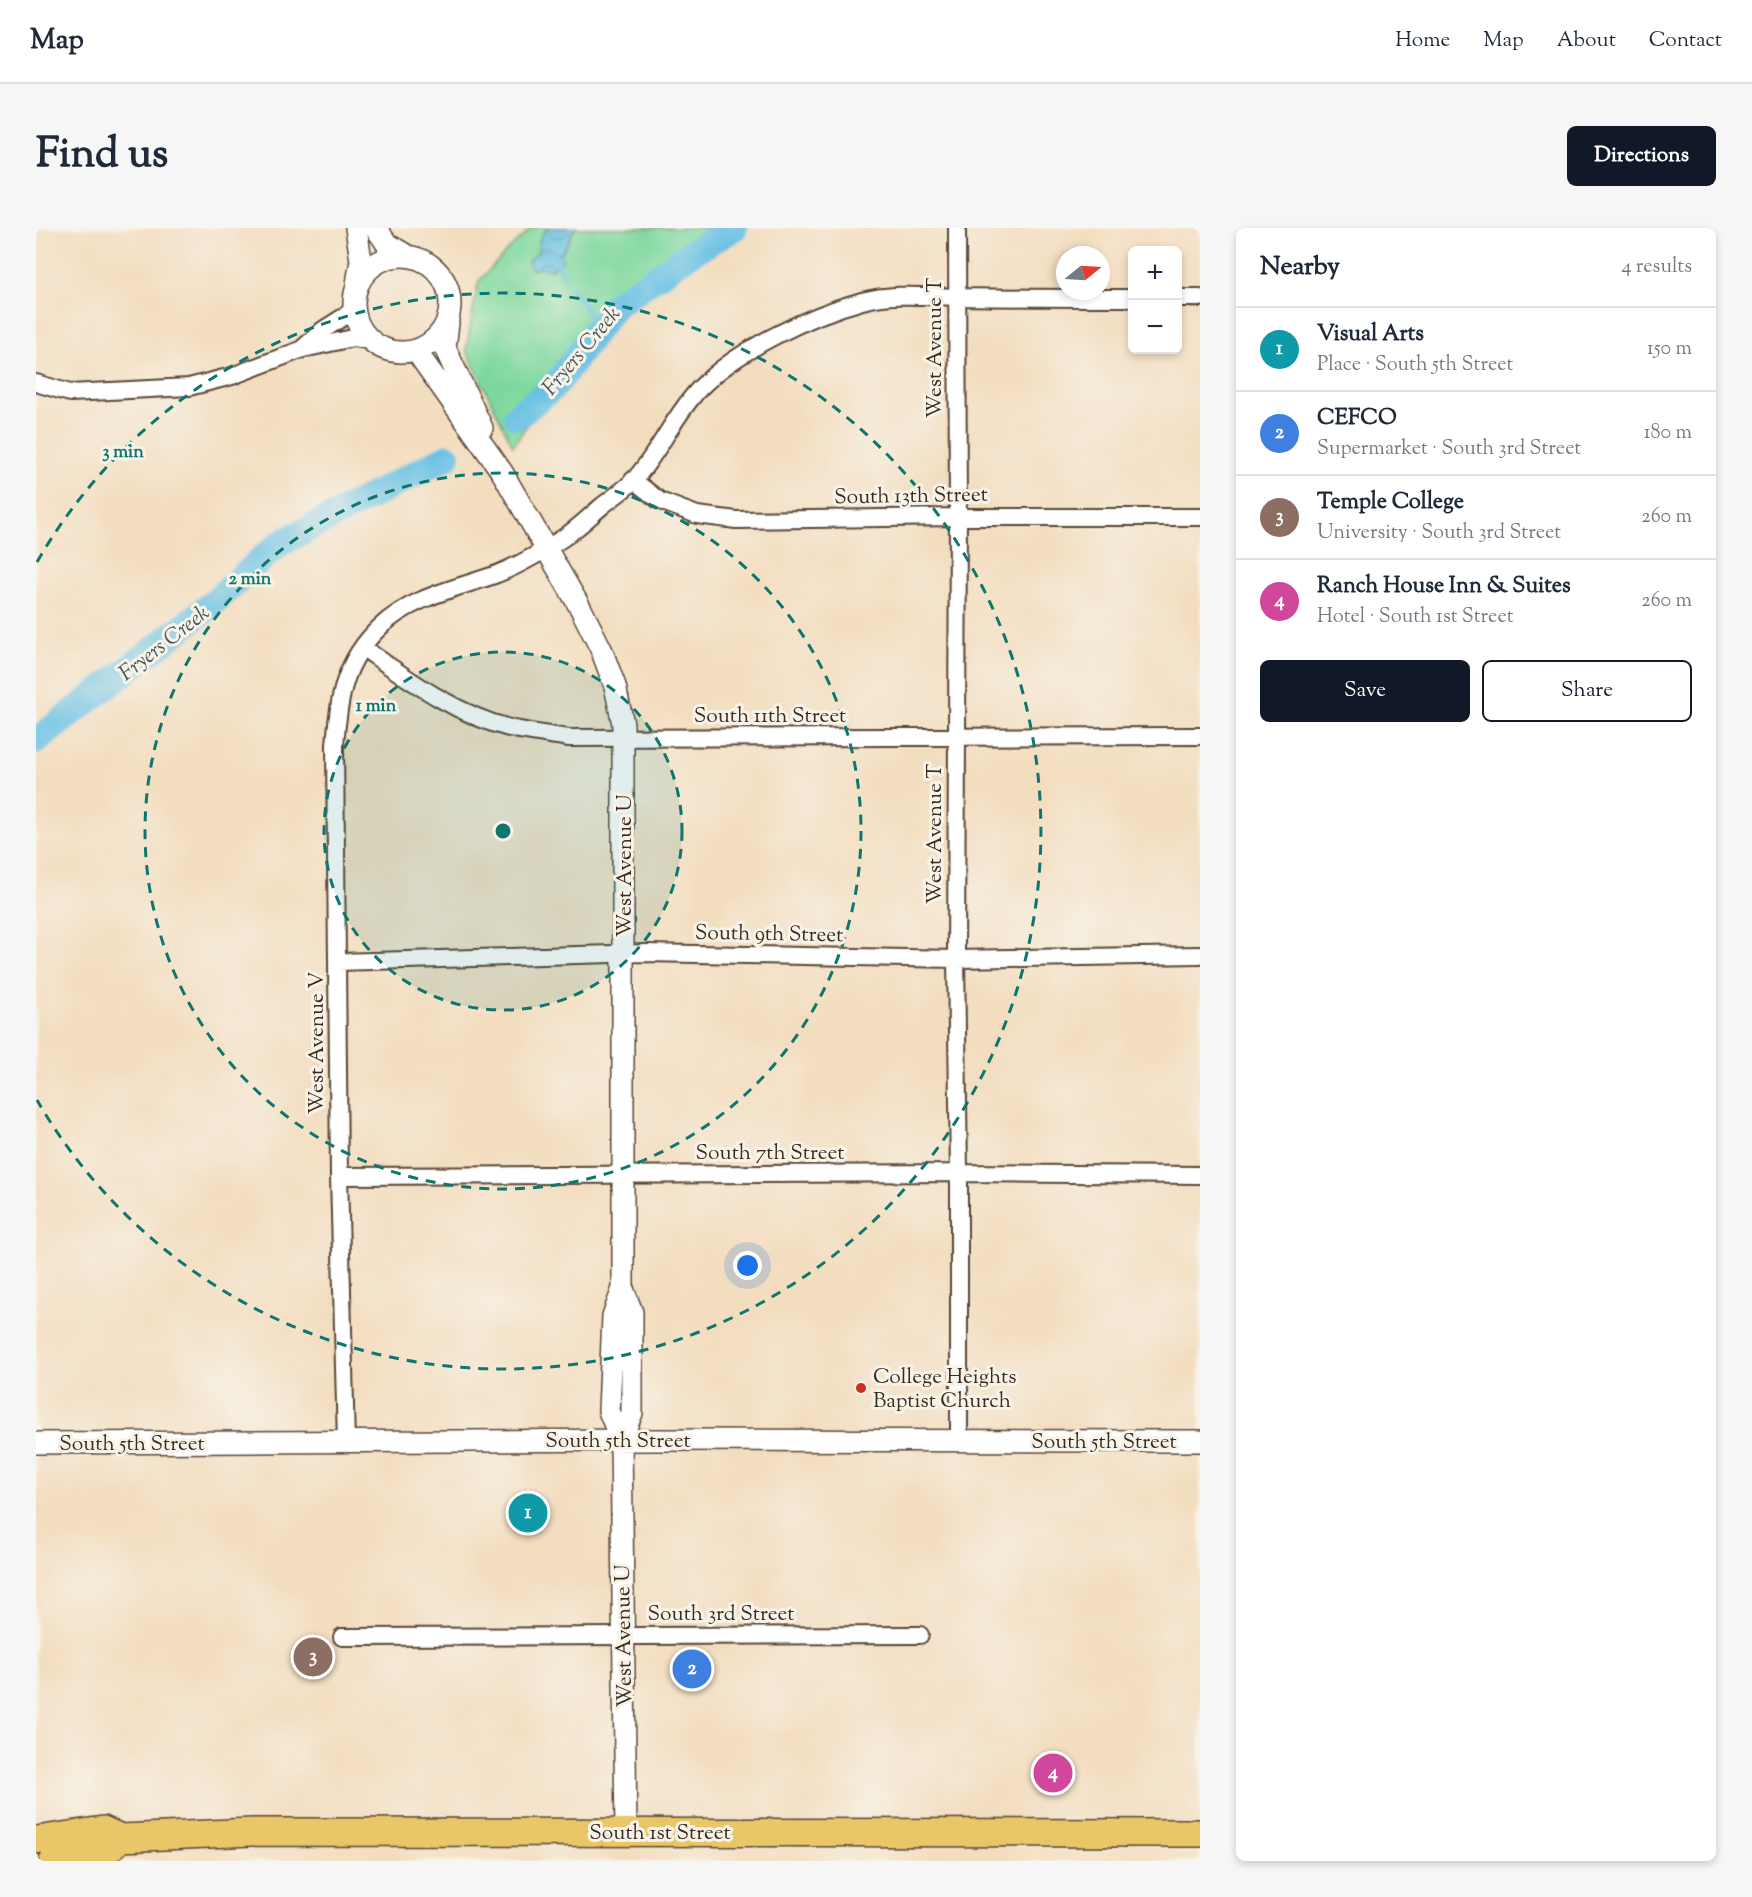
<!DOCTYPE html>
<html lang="en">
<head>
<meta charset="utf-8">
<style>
	body { margin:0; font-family:"Sorts Mill Goudy",serif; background:#f6f6f7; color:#1f2937 }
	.controls { position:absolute; right:18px; top:18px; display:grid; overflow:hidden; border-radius:9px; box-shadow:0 3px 9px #0003 }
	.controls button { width:54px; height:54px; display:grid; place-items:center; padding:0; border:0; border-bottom:2px solid #e0e1e3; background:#fff; color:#1f2937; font:30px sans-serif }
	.compass { position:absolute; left:1020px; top:18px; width:54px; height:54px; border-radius:50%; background:#fff; box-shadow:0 3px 9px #0003; rotate:72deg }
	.you { position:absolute; left:712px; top:1038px; width:21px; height:21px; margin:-15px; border:4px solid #fff; border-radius:50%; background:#1a73e8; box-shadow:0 0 0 9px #1a73e833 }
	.badge { display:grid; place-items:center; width:39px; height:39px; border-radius:50%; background:#111827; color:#fff; font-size:20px; font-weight:700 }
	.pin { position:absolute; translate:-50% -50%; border:3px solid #fff; box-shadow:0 2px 6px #0006 }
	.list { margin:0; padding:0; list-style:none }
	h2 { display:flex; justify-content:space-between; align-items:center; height:78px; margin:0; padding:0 24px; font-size:26px }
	h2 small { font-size:20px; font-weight:400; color:#747a83 }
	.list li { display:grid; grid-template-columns:39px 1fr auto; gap:18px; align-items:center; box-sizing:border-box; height:84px; padding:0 24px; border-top:2px solid #e0e1e3 }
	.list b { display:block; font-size:22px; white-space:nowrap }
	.list p { margin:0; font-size:20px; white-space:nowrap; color:#747a83 }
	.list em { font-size:20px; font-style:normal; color:#747a83 }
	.actions { display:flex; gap:12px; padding:18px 24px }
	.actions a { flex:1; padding:14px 0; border:2px solid #111827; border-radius:9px; text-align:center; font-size:21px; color:#111827 }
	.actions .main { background:#111827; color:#fff }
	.map { position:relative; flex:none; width:1164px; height:1633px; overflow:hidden; border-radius:9px }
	header { display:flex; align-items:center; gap:36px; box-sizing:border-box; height:84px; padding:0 30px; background:#fff; border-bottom:2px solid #e0e1e3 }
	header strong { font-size:28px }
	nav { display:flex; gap:33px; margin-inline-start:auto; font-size:21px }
	.intro { display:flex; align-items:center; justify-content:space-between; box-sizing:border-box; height:144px; padding:0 36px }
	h1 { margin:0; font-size:42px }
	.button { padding:15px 27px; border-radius:9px; background:#111827; color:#fff; font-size:21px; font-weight:700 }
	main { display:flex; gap:36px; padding:0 36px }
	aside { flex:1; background:#fff; border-radius:9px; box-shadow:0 3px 9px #0003 }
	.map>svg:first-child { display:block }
	.green { fill:#7ed89e; stroke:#5c815e; stroke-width:1.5 }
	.water { fill:url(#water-waves); stroke:#507581; stroke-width:1.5 }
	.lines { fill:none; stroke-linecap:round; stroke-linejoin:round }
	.stream { stroke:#66c0e4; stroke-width:4.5 }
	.river { stroke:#66c0e4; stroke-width:27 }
	.minor-casing { stroke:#574536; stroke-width:20 }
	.tertiary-casing { stroke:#574536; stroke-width:24 }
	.primary-casing { stroke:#574536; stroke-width:30 }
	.minor { stroke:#fff; stroke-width:16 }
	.tertiary { stroke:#fff; stroke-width:21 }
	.primary { stroke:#e9c769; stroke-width:27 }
	.ring { fill:none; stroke:#0f766e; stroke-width:3; stroke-dasharray:10 8 }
	.poi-dot { fill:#c8321e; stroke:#f7f3e8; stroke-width:2 }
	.labels { text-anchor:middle; stroke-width:6; stroke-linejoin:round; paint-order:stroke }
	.street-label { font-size:21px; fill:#3b2a1e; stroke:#f7f3e8 }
	.poi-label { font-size:21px; fill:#3b2a1e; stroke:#f7f3e8; text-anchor:start }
	.water-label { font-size:22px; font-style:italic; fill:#485759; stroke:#f7f3e8 }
	.centre { fill:#0f766e; stroke:#f7f3e8; stroke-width:3 }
	.ring-label { font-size:18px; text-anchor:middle; font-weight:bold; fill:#0f766e; stroke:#f7f3e8; stroke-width:6; stroke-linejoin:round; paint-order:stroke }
</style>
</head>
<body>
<header>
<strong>Map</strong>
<nav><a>Home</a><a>Map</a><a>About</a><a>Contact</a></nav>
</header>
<div class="intro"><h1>Find us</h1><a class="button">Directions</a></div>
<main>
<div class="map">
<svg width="1164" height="1633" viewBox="0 0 1164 1633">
	<defs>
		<pattern id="water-waves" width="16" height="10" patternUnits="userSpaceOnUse" patternTransform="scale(1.5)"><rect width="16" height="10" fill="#66c0e4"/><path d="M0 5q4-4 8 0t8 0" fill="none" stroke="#559cb8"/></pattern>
	</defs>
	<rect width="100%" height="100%" fill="#f7f3e8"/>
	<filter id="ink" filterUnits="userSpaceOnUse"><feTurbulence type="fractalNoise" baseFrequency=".0167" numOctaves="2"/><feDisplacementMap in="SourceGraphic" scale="12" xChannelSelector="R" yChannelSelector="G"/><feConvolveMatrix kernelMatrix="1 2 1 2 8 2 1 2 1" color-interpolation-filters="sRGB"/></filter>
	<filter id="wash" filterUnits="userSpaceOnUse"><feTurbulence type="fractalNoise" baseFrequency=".008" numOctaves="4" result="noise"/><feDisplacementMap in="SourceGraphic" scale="24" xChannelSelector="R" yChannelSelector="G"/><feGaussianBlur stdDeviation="1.35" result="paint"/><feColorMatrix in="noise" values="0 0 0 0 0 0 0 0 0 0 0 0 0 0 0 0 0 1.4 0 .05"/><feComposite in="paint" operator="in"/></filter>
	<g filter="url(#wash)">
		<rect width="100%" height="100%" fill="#f3ddbf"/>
		<!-- green -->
		<path class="green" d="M 496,0 L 683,0 L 576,76 L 549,111 L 477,218 L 430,122 L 442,54 L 472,22 Z"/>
		<!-- water -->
		<path class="water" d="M 513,0 L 540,0 C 532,9 534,16 525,25 L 527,33 L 514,42 L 505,39 L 496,42 L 492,33 L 502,24 C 503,14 503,6 513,0 Z"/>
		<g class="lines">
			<!-- stream -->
			<path class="stream" d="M 519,31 L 529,50
				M 535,58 L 562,100"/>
			<!-- river -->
			<path class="river" d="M 481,188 L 519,158 L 578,78 L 655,25 L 698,0
				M 0,513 L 171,380 L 243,316 L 411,229"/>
		</g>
	</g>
	<g filter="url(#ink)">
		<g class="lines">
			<!-- minor casing -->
			<g class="minor-casing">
				<path id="minor" d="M 921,0 L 922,289 L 920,731 L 923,945 L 923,1212
					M 1142,70 L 1164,70
					M 267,120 L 287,102 L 309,88 L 318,80
					M 0,155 L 34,165 L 153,159 L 196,148 L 267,121 L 317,110 L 332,112
					M 597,252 L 624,273 L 661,287 L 700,292 L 922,289 L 1164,289
					M 327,420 C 372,451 419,486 473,500 C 493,504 513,507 533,510 L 1164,508
					M 302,734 L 610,725 L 920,731 L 1164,727
					M 303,948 L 923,945 L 1164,947
					M 310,1215 L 303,948 L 299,517 C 303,470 307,434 344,399 C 377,368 420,361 461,346 C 484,337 506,324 527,310 C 541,301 553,289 566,278 C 576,270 588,262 597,253 C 623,225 638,187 664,160 C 702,121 775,87 826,73 C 860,64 893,69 926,69 C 983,70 1040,70 1096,70
					M 306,1409 L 884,1407"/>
			</g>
			<!-- tertiary casing -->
			<g class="tertiary-casing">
				<path id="tertiary" d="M 320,0 L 325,32 L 321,56
					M 340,0 L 351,16 L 372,28
					M318 76a48 48 0 1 1 96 0a48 48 0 1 1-96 0Z
					M 412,95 L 409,120 L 446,200
					M 380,123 L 466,244 L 545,381 L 565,421 L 579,458 L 587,496 L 587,1061 L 577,1088 L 573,1183 L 585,1212 L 590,1604
					M 585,1212 L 596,1185 L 596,1084 L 587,1061
					M 0,1215 L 616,1212 L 1164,1213"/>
			</g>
			<!-- primary casing -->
			<g class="primary-casing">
				<path id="primary" d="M 0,1612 L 67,1602 L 85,1610 L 216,1604 L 1164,1605
					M 17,1633 L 70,1624 L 85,1610"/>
			</g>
			<!-- minor -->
			<use href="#minor" class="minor"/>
			<!-- tertiary -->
			<use href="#tertiary" class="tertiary"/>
			<!-- primary -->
			<use href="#primary" class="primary"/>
		</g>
	</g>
	<!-- distance rings -->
	<circle cx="467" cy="603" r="179" fill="#0f766e" fill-opacity=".12"/>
	<g class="ring">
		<circle cx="467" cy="603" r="179"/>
		<circle cx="467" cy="603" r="358"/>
		<path d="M1 334A538 538 0 1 1 1 872"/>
	</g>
	<!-- markers -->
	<circle class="poi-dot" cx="825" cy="1160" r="6"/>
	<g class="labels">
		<!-- street labels -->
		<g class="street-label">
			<text transform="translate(898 120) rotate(-90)" y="7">West Avenue T</text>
			<text transform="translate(875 267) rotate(-1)" y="7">South 13th Street</text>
			<text x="734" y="494">South 11th Street</text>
			<text transform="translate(898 606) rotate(-90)" y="7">West Avenue T</text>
			<text transform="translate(588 638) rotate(-90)" y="7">West Avenue U</text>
			<text transform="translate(733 705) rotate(1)" y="7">South 9th Street</text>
			<text transform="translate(280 815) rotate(-90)" y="7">West Avenue V</text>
			<text x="734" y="931">South 7th Street</text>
			<text x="582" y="1219">South 5th Street</text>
			<text x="1068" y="1220">South 5th Street</text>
			<text x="96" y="1222">South 5th Street</text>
			<text x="685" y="1392">South 3rd Street</text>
			<text transform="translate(587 1408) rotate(-91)" y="7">West Avenue U</text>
			<text x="624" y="1611">South 1st Street</text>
		</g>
		<!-- poi labels -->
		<g class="poi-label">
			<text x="837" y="1155">College Heights<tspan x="837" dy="24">Baptist Church</tspan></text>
		</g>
		<!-- water labels -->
		<g class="water-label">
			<text transform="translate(544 122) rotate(-50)" y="8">Fryers Creek</text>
			<text transform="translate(127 414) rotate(-38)" y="8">Fryers Creek</text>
		</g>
	</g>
	<circle cx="467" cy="603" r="9" class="centre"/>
	<g class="ring-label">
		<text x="87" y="229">3 min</text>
		<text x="214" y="356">2 min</text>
		<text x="340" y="483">1 min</text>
	</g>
</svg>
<div class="controls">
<button>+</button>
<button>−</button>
</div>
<svg class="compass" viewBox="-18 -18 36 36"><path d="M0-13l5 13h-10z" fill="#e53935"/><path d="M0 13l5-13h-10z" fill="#747a83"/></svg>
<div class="you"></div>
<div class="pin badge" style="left:492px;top:1285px;background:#0f9aa8">1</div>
<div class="pin badge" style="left:656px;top:1441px;background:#3f7fe0">2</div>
<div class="pin badge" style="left:277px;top:1429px;background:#8d6e63">3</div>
<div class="pin badge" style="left:1017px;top:1545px;background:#d1479c">4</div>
</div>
<aside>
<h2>Nearby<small>4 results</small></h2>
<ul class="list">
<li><span class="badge" style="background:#0f9aa8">1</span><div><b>Visual Arts</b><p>Place · South 5th Street</p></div><em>150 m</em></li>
<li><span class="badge" style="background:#3f7fe0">2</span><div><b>CEFCO</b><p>Supermarket · South 3rd Street</p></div><em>180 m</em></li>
<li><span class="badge" style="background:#8d6e63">3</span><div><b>Temple College</b><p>University · South 3rd Street</p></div><em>260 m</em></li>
<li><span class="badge" style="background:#d1479c">4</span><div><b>Ranch House Inn &amp; Suites</b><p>Hotel · South 1st Street</p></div><em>260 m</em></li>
</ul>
<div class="actions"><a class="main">Save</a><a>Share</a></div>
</aside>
</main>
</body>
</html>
